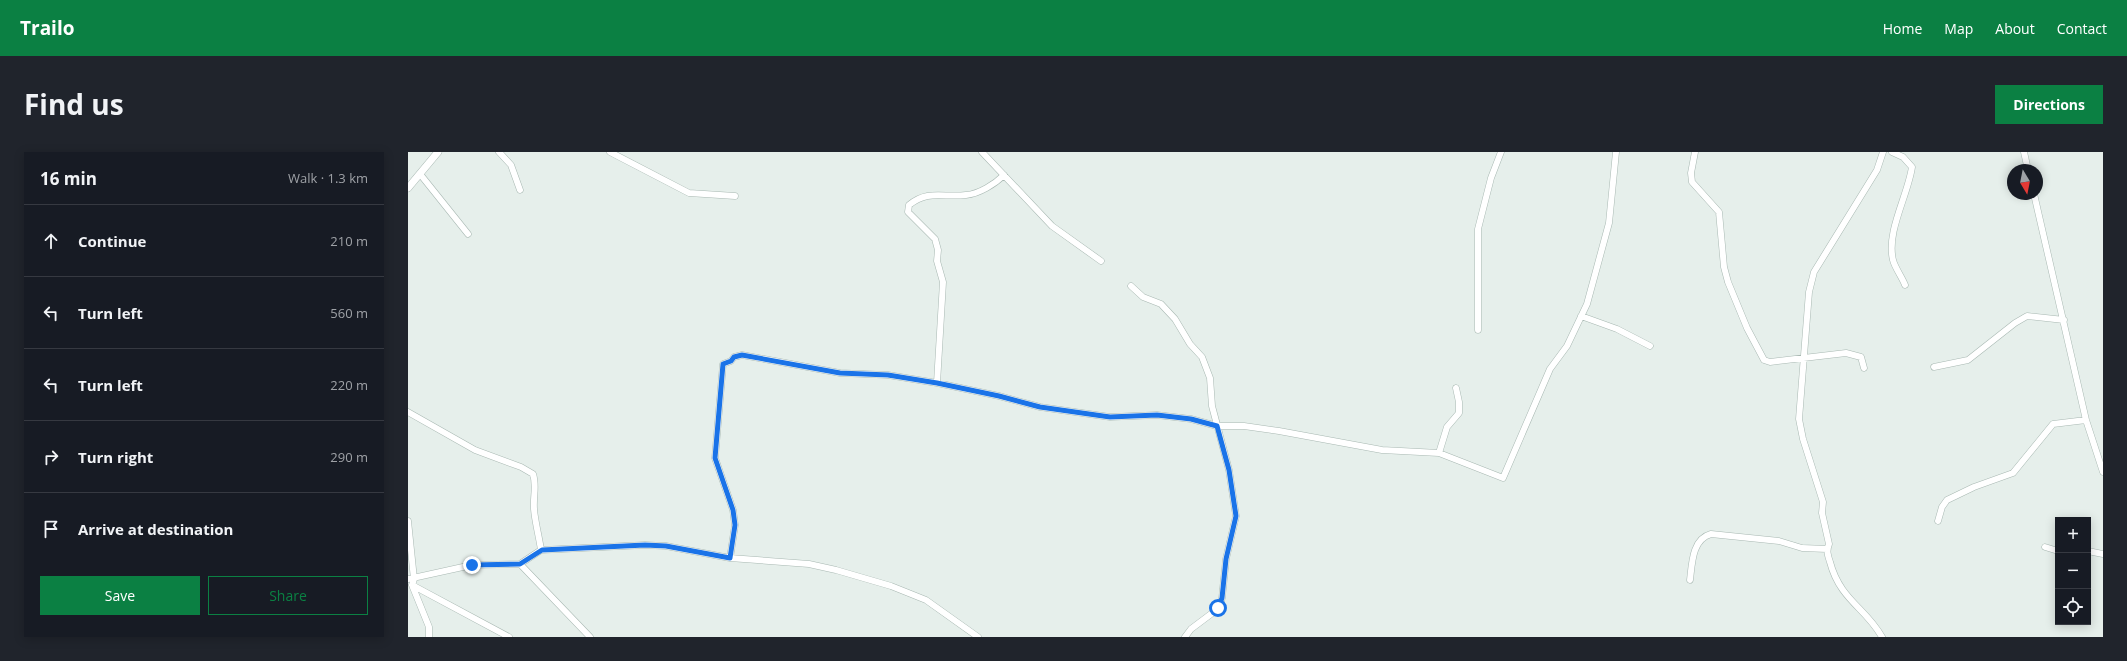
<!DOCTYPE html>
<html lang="en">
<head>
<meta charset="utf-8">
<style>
	body { margin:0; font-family:"Open Sans",sans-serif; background:#20242c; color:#f1f3f6 }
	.controls { position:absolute; right:12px; bottom:12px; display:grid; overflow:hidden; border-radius:0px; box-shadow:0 2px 10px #0003 }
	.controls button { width:36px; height:36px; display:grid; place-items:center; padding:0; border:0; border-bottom:1px solid #363941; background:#171b24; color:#f1f3f6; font:20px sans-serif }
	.compass { position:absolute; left:1599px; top:12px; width:36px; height:36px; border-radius:50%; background:#171b24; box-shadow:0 2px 10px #0003; rotate:170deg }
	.stop { position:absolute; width:12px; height:12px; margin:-9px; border:3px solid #1a73e8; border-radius:50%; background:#fff }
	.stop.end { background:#1a73e8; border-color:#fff; box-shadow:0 1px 4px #0008 }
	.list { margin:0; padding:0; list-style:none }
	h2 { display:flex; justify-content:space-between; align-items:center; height:52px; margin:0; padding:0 16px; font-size:17px }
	h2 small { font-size:13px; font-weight:400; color:#9ea1a6 }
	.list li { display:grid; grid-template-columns:26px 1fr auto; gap:12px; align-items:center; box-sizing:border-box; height:72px; padding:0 16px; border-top:1px solid #363941 }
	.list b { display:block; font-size:15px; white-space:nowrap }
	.list em { font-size:13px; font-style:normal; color:#9ea1a6 }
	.actions { display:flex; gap:8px; padding:12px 16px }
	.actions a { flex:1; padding:9px 0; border:1px solid #0b8043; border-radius:0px; text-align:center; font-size:14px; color:#0b8043 }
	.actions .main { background:#0b8043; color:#fff }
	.icon { flex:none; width:22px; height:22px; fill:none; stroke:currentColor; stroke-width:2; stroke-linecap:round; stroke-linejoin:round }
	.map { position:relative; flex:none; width:1695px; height:485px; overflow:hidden; border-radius:0px }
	header { display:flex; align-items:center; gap:24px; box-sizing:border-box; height:56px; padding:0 20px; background:#0b8043; color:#fff }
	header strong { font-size:19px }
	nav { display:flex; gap:22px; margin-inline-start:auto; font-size:14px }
	.intro { display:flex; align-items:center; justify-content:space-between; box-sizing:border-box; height:96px; padding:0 24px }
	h1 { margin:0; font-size:28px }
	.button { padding:10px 18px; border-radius:0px; background:#0b8043; color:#fff; font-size:14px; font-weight:700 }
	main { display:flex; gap:24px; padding:0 24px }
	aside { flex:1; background:#171b24; border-radius:0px; box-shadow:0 2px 10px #0003 }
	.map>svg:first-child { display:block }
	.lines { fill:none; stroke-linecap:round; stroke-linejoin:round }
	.minor-casing { stroke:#a8b8b2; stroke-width:7 }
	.tertiary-casing { stroke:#a8b8b2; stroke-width:8 }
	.minor { stroke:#fff; stroke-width:6 }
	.tertiary { stroke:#fff; stroke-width:7 }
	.route { stroke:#1a73e8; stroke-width:5 }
</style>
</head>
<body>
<header>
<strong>Trailo</strong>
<nav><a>Home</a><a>Map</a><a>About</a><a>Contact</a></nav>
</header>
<div class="intro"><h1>Find us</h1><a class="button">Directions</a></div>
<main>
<aside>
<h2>16 min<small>Walk · 1.3 km</small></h2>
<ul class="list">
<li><svg class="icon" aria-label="ahead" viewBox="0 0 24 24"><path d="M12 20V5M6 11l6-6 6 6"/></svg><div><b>Continue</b></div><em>210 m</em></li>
<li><svg class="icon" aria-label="left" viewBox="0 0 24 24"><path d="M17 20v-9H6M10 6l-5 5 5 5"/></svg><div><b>Turn left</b></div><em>560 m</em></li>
<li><svg class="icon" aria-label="left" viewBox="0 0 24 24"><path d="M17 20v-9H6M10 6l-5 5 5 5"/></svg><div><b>Turn left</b></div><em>220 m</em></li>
<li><svg class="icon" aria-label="right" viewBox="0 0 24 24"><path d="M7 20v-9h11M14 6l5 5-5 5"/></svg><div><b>Turn right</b></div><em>290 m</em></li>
<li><svg class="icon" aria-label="arrive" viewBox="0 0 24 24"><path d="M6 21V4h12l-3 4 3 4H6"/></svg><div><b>Arrive at destination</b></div></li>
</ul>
<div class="actions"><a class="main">Save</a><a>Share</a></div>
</aside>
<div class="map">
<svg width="1695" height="485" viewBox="0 0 1695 485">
	<rect width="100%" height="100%" fill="#e6efeb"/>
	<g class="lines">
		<!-- minor casing -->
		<g class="minor-casing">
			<path id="minor" d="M 91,0 L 103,13 L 112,38
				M 202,0 L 281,41 L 327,44
				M 574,0 L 644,74 L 693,109
				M 1287,0 L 1283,21 L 1284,30 L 1311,60 L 1316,115 L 1320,130 L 1339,176 L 1356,208 L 1362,210 L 1438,201 L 1453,205 L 1456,216
				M 1484,0 L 1495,5 L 1504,15 C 1500,43 1478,80 1485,108 C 1487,116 1494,125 1497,133
				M 1616,0 L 1620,18
				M 12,22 L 60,82
				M 1626,42 L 1678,268 L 1695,320
				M 723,134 L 735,145 L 753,152 L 767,167 L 782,192 L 794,205 L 802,226 L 804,254 L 821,318 L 828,364 L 818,407 L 814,446 L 811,456 L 783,477 L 777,485
				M 1173,164 L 1209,177 L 1242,194
				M 1070,178 L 1070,77 L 1083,26 L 1093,0
				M 1526,215 L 1560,208 L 1607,171 L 1619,164 L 1656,168
				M 529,231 L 535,130 L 529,109 L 530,98 L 527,87 L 500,60 L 501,53 C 520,37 536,46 558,43 C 571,42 587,32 596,23
				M 1048,236 L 1051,250 L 1051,261 L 1039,275 L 1031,301 L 1095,326 L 1142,217 L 1159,194 L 1179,152 L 1201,71 L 1208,0
				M 0,260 L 67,298 L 113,315 L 125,322 C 129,334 125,344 126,357 C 127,370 131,384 133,398
				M 0,369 L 6,427 L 4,433 L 21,475 L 21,485
				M 1530,369 L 1534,355 L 1539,348 L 1566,335 L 1605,321 L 1645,272 L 1678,268
				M 1637,395 L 1650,399
				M 1680,399 L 1695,402
				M 322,406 L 327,373 L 325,358 L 307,306 L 315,212 L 323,209 L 326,205 L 334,203 L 432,221 L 480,223 L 529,231 L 591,244 L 632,255 L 702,265 L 749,263 L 783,267 L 809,274 L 836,274 L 871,279 L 974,298 L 1031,301
				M 112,412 L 182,485
				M 0,427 L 64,413 L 112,412 L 133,398 L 237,393 L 258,394 L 322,406 L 401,412 L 428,418 L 483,434 L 518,448 L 570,485
				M 1282,428 C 1284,412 1284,387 1303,382 L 1371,389 L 1394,396 L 1419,397
				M 4,433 L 101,485
				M 1474,485 C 1458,456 1432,448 1422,410 C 1420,404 1418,399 1421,392 L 1414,361 L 1415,350 L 1395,287 L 1391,267 L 1401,140 L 1406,120 L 1469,18 L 1475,0"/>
		</g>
		<!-- tertiary casing -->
		<g class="tertiary-casing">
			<path id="tertiary" d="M 0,36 L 30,0"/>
		</g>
		<!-- minor -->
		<use href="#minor" class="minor"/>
		<!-- tertiary -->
		<use href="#tertiary" class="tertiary"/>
	</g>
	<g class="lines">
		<!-- route -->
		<path class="route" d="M 64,413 L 112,412 L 134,398 L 237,393 L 258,394 L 322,406 L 327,373 L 325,358 L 307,306 L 315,212 L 323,209 L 326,205 L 334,203 L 432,221 L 480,223 L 529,231 L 591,244 L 632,255 L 702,265 L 749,263 L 783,267 L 809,274 L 821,318 L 828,364 L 818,407 L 814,446 L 810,456"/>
	</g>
</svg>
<div class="controls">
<button>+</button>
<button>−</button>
<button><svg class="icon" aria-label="locate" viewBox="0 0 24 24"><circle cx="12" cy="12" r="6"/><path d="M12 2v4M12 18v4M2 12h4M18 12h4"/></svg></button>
</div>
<svg class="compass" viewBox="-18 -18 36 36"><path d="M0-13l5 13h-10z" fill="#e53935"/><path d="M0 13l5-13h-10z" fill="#9ea1a6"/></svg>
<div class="stop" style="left:810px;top:456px"></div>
<div class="stop end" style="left:64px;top:413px"></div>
</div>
</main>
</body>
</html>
